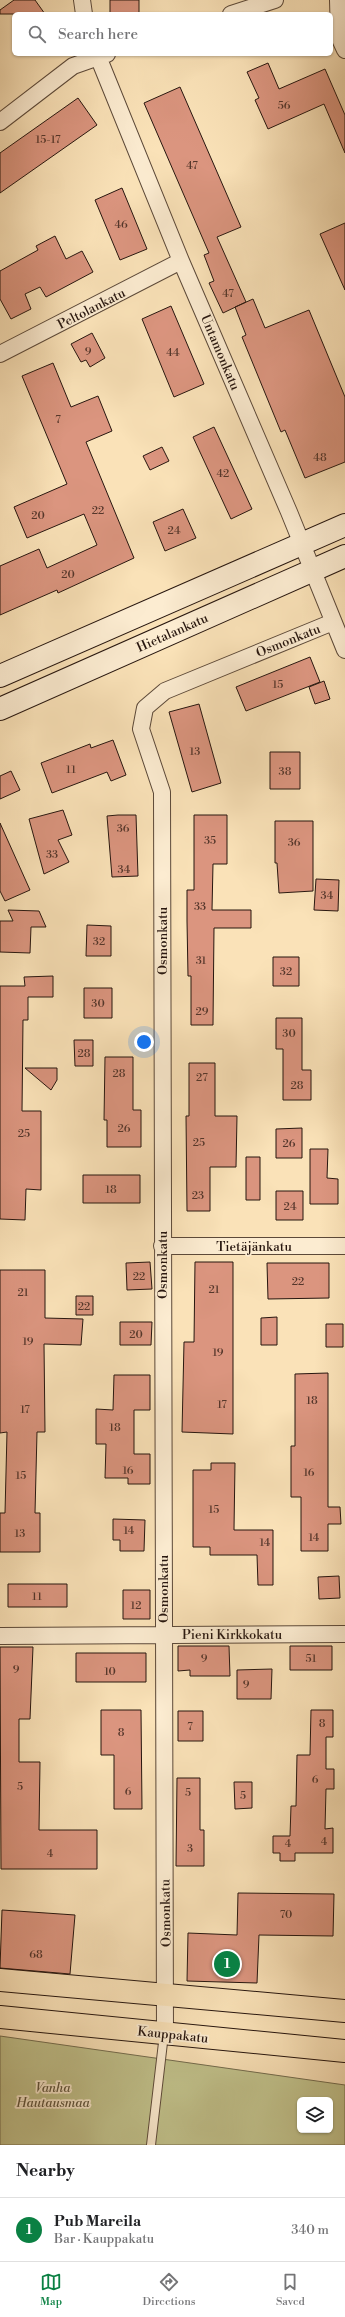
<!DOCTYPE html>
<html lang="en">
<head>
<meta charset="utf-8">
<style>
	body { margin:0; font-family:"Libre Bodoni",serif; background:#f6f6f6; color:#202124 }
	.controls { position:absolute; right:12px; bottom:12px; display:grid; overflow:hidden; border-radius:6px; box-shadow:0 1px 3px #0004 }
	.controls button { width:36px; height:36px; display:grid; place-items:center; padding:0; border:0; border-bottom:1px solid #e0e0e0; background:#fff; color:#202124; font:20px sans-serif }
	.you { position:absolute; left:144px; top:1042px; width:14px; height:14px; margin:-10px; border:3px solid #fff; border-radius:50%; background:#1a73e8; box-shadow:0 0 0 6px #1a73e833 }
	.badge { display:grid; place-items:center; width:26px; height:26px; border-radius:50%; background:#0b8043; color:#fff; font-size:13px; font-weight:700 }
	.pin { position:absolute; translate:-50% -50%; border:2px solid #fff; box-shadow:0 1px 4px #0006 }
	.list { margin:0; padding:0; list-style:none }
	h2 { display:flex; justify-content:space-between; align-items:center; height:52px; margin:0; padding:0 16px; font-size:17px }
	h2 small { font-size:13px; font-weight:400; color:#757577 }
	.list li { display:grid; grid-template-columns:26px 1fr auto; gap:12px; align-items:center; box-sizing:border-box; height:64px; padding:0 16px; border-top:1px solid #e0e0e0 }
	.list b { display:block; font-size:15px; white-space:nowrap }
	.list p { margin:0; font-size:13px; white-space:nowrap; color:#757577 }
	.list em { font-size:13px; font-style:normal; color:#757577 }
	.icon { flex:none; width:22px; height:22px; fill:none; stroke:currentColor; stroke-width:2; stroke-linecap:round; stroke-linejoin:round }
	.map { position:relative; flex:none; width:345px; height:2145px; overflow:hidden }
	.search { position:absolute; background:#fff; box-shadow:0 1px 3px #0004; left:12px; right:12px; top:12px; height:44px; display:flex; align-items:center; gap:10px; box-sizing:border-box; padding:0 14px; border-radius:6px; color:#757577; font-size:15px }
	.sheet { height:116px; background:#fff }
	nav { display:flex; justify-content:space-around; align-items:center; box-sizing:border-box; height:56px; border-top:1px solid #e0e0e0; background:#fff; font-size:11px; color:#757577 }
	nav a { display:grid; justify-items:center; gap:2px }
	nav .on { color:#0b8043 }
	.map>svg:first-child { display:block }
	.green { fill:#c1c28c; stroke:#746c4e; fill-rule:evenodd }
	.building { fill:#db957f; stroke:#27160f }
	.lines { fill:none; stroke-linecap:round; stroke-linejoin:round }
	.lane-casing { stroke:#5c4939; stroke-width:10 }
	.street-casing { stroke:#5c4939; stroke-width:18 }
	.secondary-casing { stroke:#27160f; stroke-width:24 }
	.primary-casing { stroke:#27160f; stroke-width:24 }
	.lane { stroke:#fcecd1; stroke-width:8 }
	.street { stroke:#fcecd1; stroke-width:16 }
	.secondary { stroke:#fcecd1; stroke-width:22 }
	.primary { stroke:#fae2b8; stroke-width:22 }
	.labels { text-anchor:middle; stroke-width:3.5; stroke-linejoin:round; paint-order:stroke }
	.number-label { font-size:11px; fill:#54362b }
	.street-label { font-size:13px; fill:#27160f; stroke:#fcecd1 }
	.park-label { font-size:13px; font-style:italic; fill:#5d523b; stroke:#fcecd1 }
</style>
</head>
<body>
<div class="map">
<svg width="345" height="2145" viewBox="0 0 345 2145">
	<rect width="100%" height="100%" fill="#fae2b8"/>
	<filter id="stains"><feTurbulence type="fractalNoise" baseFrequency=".005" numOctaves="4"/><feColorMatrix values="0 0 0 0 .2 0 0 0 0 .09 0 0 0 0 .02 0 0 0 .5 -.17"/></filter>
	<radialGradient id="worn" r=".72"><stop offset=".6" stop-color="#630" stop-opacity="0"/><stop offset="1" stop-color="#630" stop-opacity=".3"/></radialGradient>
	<!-- green -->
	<path class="green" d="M 0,2036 L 345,2085 L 345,2145 L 0,2145 ZM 300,2100 L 330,2100 L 330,2130 L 300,2130 Z"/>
	<!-- building -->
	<path class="building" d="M 14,0 L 35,0 L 45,14 L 0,14 L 0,10 Z
		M 110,0 L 139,0 L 139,14 L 110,14 Z
		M 268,63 L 279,89 L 325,69 L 345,115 L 345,153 L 324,104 L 268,129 L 255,100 L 259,98 L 247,72 Z
		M 180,87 L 241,227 L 217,237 L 246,302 L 223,313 L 209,283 L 214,281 L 204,255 L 209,253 L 144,103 Z
		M 78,98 L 97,125 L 0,193 L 0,153 Z
		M 122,188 L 147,249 L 120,260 L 95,200 Z
		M 345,223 L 345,290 L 320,234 Z
		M 55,236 L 66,259 L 82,251 L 93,272 L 46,297 L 40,287 L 25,294 L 31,309 L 11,319 L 0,299 L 0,271 L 38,250 L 36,246 Z
		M 253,299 L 265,328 L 309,310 L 345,397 L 345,462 L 305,478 L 285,430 L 281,432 L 242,337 L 246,335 L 235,307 Z
		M 171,306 L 204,384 L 174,397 L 142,319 Z
		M 92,333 L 105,358 L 90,367 L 86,360 L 81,362 L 71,344 Z
		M 53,363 L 71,407 L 98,396 L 112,431 L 86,442 L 134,558 L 58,593 L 57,590 L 0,615 L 0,566 L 39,549 L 47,568 L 97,545 L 84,514 L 27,538 L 14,507 L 67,484 L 22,376 Z
		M 214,427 L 252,509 L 231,519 L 193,437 Z
		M 162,447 L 169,461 L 150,470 L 143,456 Z
		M 183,509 L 196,538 L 165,551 L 153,522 Z
		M 310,657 L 320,682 L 246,711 L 236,687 Z
		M 324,681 L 330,699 L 315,704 L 309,687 Z
		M 199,704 L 221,783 L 192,792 L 169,712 Z
		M 113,740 L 126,775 L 111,781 L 107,772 L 52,793 L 41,763 L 90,744 L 91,748 Z
		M 270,752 L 300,752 L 300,789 L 270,789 Z
		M 11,771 L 20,790 L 0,799 L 0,776 Z
		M 63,810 L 72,835 L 58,840 L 69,862 L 44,874 L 29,819 Z
		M 118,815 L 136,815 L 138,876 L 112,877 L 107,816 Z
		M 194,815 L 227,815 L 227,864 L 213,864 L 212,910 L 251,910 L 251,928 L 214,928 L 213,1025 L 191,1025 L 191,976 L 188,976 L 187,921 L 187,890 L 194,890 Z
		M 275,821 L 313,821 L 313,891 L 279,893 L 277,863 L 275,863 Z
		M 0,823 L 30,890 L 5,901 L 0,891 Z
		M 316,879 L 339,880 L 338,911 L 314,910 Z
		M 8,910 L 39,911 L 46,927 L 31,927 L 30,953 L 0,952 L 0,921 L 13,921 Z
		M 87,925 L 111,926 L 111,956 L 86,956 Z
		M 273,957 L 299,957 L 299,986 L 273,986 Z
		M 53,976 L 53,997 L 28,997 L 28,1020 L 23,1020 L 22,1111 L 41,1111 L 41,1190 L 26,1189 L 25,1220 L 0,1219 L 0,986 L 25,986 L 24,977 Z
		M 84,988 L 112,988 L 112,1018 L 84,1018 Z
		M 276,1018 L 302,1018 L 302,1070 L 311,1070 L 311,1100 L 283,1100 L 283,1049 L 276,1049 Z
		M 74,1040 L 93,1040 L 93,1066 L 75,1066 Z
		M 105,1057 L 133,1057 L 133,1110 L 141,1110 L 141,1147 L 107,1147 L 107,1120 L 104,1120 Z
		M 189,1063 L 215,1063 L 215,1116 L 237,1116 L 236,1167 L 210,1167 L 210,1211 L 187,1211 L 186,1116 L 189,1116 Z
		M 25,1068 L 57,1068 L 57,1080 L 51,1090 Z
		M 302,1128 L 302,1158 L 276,1158 L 276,1129 Z
		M 310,1149 L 328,1149 L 327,1178 L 338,1179 L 338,1204 L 310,1204 Z
		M 246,1157 L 260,1157 L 260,1200 L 246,1200 Z
		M 83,1175 L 140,1175 L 140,1203 L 83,1203 Z
		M 276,1191 L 303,1191 L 303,1220 L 276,1220 Z
		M 150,1262 L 152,1289 L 127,1290 L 126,1263 Z
		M 195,1262 L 233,1262 L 233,1434 L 182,1432 L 184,1342 L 194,1342 Z
		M 267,1263 L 329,1263 L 329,1298 L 268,1299 Z
		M 0,1270 L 45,1270 L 45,1318 L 83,1319 L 81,1345 L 44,1344 L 45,1432 L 37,1432 L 35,1513 L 40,1513 L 40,1552 L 0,1552 L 0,1513 L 5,1513 L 7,1432 L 0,1433 Z
		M 76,1296 L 93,1296 L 93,1315 L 76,1315 Z
		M 277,1317 L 277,1345 L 261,1345 L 261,1318 Z
		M 120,1322 L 152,1322 L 151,1345 L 120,1345 Z
		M 326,1324 L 343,1324 L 343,1347 L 326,1347 Z
		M 328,1373 L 328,1507 L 340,1507 L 341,1524 L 328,1524 L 328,1551 L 301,1551 L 301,1497 L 291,1497 L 291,1446 L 295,1446 L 295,1374 Z
		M 114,1375 L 150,1375 L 150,1410 L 134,1410 L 134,1454 L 150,1454 L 150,1484 L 128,1484 L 128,1478 L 105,1478 L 106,1444 L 96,1444 L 96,1409 L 113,1410 Z
		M 211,1463 L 235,1463 L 234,1530 L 273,1530 L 273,1585 L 258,1585 L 257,1555 L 210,1555 L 210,1547 L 193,1547 L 193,1470 L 211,1470 Z
		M 113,1519 L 145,1520 L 144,1551 L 120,1551 L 120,1540 L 113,1540 Z
		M 339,1576 L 340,1598 L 319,1599 L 318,1577 Z
		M 8,1584 L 67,1584 L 67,1607 L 8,1607 Z
		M 123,1590 L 150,1590 L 150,1619 L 123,1619 Z
		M 178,1646 L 229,1646 L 230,1676 L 190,1676 L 190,1670 L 178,1671 Z
		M 290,1646 L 332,1646 L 332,1670 L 290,1670 Z
		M 0,1647 L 33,1647 L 30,1719 L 19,1719 L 19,1762 L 40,1762 L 39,1830 L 97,1830 L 97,1869 L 1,1869 Z
		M 76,1653 L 146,1653 L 146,1682 L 76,1682 Z
		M 272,1669 L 271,1699 L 237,1699 L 237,1670 Z
		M 101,1710 L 141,1710 L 142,1809 L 114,1809 L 114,1755 L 101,1755 Z
		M 311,1710 L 333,1710 L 333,1737 L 326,1737 L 326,1769 L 334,1769 L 334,1789 L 326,1789 L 325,1829 L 333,1828 L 333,1853 L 295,1853 L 295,1861 L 280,1861 L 280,1853 L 273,1853 L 273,1836 L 290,1836 L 291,1806 L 296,1806 L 297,1755 L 310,1755 Z
		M 178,1711 L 203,1711 L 203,1741 L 178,1741 Z
		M 177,1778 L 200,1778 L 200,1830 L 204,1830 L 204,1866 L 176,1866 Z
		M 234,1782 L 252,1782 L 252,1808 L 235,1809 Z
		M 238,1893 L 334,1894 L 333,1936 L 259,1935 L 257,1983 L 187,1981 L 188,1933 L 237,1935 Z
		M 2,1910 L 75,1915 L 70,1974 L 0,1968 Z"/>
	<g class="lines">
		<!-- lane casing -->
		<g class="lane-casing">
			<path id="lane" d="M 151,2145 L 164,2034"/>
		</g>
		<!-- street casing -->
		<g class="street-casing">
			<path id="street" d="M 82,0 L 84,14
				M 338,0 L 339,37 L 345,50
				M 231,14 L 275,0
				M 97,54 L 181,261 L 289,512 L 345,650
				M 0,122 L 73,66 L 107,54
				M 0,354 L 181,261
				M 162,1246 L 345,1246
				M 0,1636 L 345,1634
				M 165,2033 L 162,792 L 141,729 L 145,708 L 165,691 L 333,622"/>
		</g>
		<!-- secondary casing -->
		<g class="secondary-casing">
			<path id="secondary" d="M 0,676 L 345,525
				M 0,709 L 345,556"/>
		</g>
		<!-- primary casing -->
		<g class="primary-casing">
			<path id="primary" d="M 0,1980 L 345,2011
				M 0,2017 L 345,2051"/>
		</g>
		<!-- lane -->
		<use href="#lane" class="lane"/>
		<!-- street -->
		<use href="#street" class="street"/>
		<!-- secondary -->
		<use href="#secondary" class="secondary"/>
		<!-- primary -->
		<use href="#primary" class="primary"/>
	</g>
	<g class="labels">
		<!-- number labels -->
		<g class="number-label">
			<text x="284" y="109">56</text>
			<text x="48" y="143">15-17</text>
			<text x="192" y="169">47</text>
			<text x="121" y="228">46</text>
			<text x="228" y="297">47</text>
			<text x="88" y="355">9</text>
			<text x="173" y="356">44</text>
			<text x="58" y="423">7</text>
			<text x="320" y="461">48</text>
			<text x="223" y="477">42</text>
			<text x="98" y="514">22</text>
			<text x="38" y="519">20</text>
			<text x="174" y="534">24</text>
			<text x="68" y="578">20</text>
			<text x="278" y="688">15</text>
			<text x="195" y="755">13</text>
			<text x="71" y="773">11</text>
			<text x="285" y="775">38</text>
			<text x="123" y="832">36</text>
			<text x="210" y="844">35</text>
			<text x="294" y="846">36</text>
			<text x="52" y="858">33</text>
			<text x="124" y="873">34</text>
			<text x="327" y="899">34</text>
			<text x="200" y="910">33</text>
			<text x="99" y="945">32</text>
			<text x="201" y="964">31</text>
			<text x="286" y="975">32</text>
			<text x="98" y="1007">30</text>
			<text x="202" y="1015">29</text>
			<text x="289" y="1037">30</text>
			<text x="84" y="1057">28</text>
			<text x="119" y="1077">28</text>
			<text x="202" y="1081">27</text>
			<text x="297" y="1089">28</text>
			<text x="124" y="1132">26</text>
			<text x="24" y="1137">25</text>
			<text x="199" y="1146">25</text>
			<text x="289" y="1147">26</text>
			<text x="111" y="1193">18</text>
			<text x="198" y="1199">23</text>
			<text x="290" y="1210">24</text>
			<text x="139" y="1280">22</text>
			<text x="298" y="1285">22</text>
			<text x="214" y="1293">21</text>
			<text x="23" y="1296">21</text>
			<text x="84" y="1310">22</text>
			<text x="136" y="1338">20</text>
			<text x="28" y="1345">19</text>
			<text x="218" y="1356">19</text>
			<text x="312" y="1404">18</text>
			<text x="222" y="1408">17</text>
			<text x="25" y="1413">17</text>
			<text x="115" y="1431">18</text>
			<text x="128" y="1474">16</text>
			<text x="309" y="1476">16</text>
			<text x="21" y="1479">15</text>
			<text x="214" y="1513">15</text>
			<text x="129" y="1534">14</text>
			<text x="20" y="1537">13</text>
			<text x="314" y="1541">14</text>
			<text x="265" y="1546">14</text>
			<text x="37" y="1600">11</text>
			<text x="136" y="1609">12</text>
			<text x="204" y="1662">9</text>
			<text x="311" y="1662">51</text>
			<text x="16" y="1673">9</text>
			<text x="110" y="1675">10</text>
			<text x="246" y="1688">9</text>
			<text x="322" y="1727">8</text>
			<text x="190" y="1730">7</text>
			<text x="121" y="1736">8</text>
			<text x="315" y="1783">6</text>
			<text x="20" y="1790">5</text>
			<text x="128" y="1795">6</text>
			<text x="188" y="1796">5</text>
			<text x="243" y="1799">5</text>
			<text x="324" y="1845">4</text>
			<text x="288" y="1847">4</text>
			<text x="190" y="1852">3</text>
			<text x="50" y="1857">4</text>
			<text x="286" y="1918">70</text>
			<text x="36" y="1958">68</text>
		</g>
		<!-- street labels -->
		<g class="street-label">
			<text transform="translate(91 308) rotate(-27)" y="5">Peltolankatu</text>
			<text transform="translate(221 352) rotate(67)" y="5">Untamonkatu</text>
			<text transform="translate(172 632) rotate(-24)" y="5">Hietalankatu</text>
			<text transform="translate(288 640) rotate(-22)" y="5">Osmonkatu</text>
			<text transform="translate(162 941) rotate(-90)" y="5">Osmonkatu</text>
			<text x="254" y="1251">Tietäjänkatu</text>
			<text transform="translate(162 1265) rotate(-90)" y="5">Osmonkatu</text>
			<text transform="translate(163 1589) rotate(-90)" y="5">Osmonkatu</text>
			<text x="232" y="1639">Pieni Kirkkokatu</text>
			<text transform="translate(165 1913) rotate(-91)" y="5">Osmonkatu</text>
			<text transform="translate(173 2034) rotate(6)" y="5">Kauppakatu</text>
		</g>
		<!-- park labels -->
		<g class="park-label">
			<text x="53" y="2092">Vanha<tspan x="53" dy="15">Hautausmaa</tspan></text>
		</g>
	</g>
	<rect width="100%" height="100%" filter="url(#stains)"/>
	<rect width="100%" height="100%" fill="url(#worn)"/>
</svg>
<div class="controls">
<button><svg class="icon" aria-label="layers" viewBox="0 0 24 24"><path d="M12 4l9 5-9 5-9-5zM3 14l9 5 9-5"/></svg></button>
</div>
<div class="you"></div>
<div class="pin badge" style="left:227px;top:1964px">1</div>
<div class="search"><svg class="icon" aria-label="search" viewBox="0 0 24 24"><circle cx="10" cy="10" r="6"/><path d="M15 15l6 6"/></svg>Search here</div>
</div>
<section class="sheet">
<h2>Nearby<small></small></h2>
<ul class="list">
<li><span class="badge">1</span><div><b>Pub Mareila</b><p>Bar · Kauppakatu</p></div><em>340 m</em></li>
</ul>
</section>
<nav>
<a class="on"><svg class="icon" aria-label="map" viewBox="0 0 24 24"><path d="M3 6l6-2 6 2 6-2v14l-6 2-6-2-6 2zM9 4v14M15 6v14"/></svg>Map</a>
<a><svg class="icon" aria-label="directions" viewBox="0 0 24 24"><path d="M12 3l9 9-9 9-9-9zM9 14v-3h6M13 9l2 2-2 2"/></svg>Directions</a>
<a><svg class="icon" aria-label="saved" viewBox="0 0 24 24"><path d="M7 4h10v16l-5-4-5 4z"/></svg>Saved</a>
</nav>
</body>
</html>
